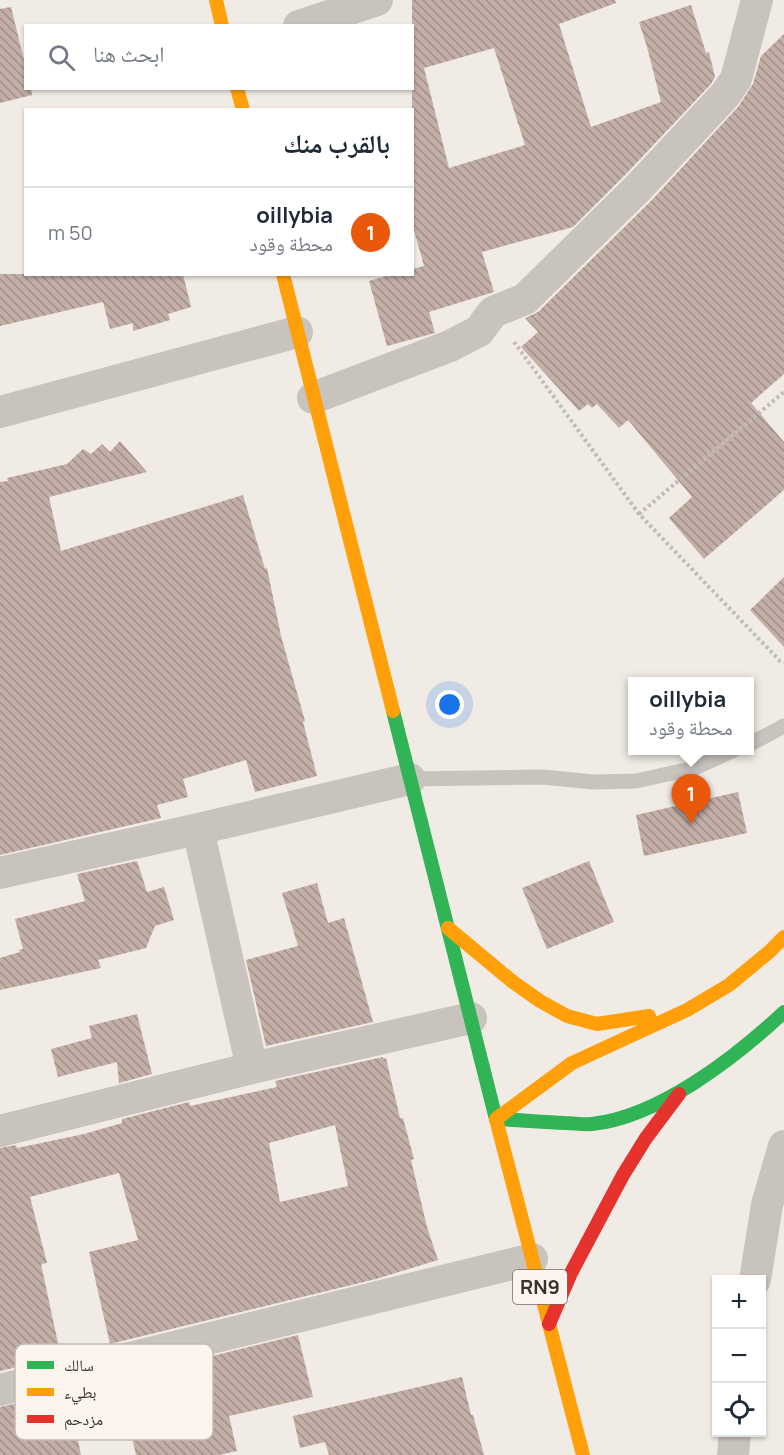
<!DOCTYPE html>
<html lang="ar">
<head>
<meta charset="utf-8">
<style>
	body { margin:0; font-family:Manrope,"Noto Naskh Arabic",sans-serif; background:#f6f6f7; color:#1f2937; direction:rtl }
	.controls { position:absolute; right:18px; bottom:18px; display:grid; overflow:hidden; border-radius:0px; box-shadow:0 2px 4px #0004 }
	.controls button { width:54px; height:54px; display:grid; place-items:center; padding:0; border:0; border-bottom:2px solid #e0e1e3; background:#fff; color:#1f2937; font:30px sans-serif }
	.you { position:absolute; left:450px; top:705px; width:21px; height:21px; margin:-15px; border:4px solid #fff; border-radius:50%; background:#1a73e8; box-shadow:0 0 0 9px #1a73e833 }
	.badge { display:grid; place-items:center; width:39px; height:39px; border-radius:50%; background:#ea580c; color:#fff; font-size:20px; font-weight:700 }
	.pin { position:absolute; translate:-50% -50px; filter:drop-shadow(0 2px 3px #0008) }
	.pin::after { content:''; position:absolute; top:32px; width:21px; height:18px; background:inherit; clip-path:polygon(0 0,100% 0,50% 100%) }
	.popup { position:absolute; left:628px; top:677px; width:126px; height:78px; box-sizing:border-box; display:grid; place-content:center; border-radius:0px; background:#fff; filter:drop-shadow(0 2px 4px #0005); font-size:20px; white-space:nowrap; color:#747a83 }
	.popup b { font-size:22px; color:#1f2937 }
	.popup::after { content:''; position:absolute; left:50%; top:100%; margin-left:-12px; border:12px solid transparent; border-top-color:#fff }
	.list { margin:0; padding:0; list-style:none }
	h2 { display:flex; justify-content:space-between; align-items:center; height:78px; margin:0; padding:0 24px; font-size:26px }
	h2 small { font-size:20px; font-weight:400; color:#747a83 }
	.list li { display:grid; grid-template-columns:39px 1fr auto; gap:18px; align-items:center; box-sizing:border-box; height:90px; padding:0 24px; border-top:2px solid #e0e1e3 }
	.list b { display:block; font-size:22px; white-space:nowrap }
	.list p { margin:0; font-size:20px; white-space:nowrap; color:#747a83 }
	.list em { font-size:20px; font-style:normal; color:#747a83 }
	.icon { flex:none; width:33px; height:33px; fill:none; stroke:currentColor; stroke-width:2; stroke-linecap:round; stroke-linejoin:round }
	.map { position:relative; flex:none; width:784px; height:1455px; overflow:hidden; direction:ltr }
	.search { position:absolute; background:#fff; box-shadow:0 2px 4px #0004; left:24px; top:24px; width:390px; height:66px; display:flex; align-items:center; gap:15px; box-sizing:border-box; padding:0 21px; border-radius:0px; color:#747a83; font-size:22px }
	.panel { position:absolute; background:#fff; box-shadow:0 2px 4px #0004; left:24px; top:108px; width:390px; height:168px; border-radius:0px; direction:rtl }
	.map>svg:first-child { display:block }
	.building { fill:url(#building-back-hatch); fill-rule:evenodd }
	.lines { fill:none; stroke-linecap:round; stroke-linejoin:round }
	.path { stroke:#c2bbb6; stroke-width:4; stroke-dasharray:3 3; stroke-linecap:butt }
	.lane { stroke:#c9c3be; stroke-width:15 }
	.street { stroke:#c9c3be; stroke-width:32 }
	.fast { stroke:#30b455; stroke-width:14 }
	.slow { stroke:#ff9f0a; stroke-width:14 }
	.jam { stroke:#e5322d; stroke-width:14 }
	.labels { text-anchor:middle; stroke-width:4.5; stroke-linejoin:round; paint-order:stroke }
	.shield { fill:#fbf5ee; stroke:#756b66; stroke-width:1.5 }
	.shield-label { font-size:20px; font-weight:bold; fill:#3b302b }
	.key { fill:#fbf5ee; stroke:#c1bab4; stroke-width:1.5 }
	.key-label { font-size:16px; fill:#3b302b }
</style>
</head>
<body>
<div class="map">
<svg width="784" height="1455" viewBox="0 0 784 1455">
	<defs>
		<pattern id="building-back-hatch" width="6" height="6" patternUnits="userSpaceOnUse" patternTransform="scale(1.5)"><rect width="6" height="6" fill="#c3afa7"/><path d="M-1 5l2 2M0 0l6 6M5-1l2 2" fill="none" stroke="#a08f88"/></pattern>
	</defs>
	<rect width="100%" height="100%" fill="#f0ebe5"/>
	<!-- building -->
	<path class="building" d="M 412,0 L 615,0 L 616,3 L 559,24 L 591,127 L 661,102 L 647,47 L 639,22 L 691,5 L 706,53 L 709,52 L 715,77 L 711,84 L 626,174 L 573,227 L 482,252 L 494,292 L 429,312 L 435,333 L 387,346 L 369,281 L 394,274 L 412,274 L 412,269 L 424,266 L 412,223 ZM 494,48 L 525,145 L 449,168 L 424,68 Z
		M 11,7 L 26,68 L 26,88 L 31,88 L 32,95 L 0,103 L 0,9 Z
		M 784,34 L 784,374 L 751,403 L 784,442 L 784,490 L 704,559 L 669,518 L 692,497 L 628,420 L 619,428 L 597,404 L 592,408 L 588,404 L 579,411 L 521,347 L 538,332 L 525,318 L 538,312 L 652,200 L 738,107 L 753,84 L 761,56 Z
		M 0,274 L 183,274 L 191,307 L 168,314 L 170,320 L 133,331 L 133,323 L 110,329 L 103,302 L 0,326 Z
		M 120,441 L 147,472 L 49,497 L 61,551 L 243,495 L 265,569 L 267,568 L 281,636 L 305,721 L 303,722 L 317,776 L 255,792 L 246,760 L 183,779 L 188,797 L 157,805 L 161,818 L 0,855 L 0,482 L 8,481 L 7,478 L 67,464 L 83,449 L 91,454 L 102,444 L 110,452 Z
		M 784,577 L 784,647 L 750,610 Z
		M 738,792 L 747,833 L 644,856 L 636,815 Z
		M 137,861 L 147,892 L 164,887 L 174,920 L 155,926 L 146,948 L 98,960 L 101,968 L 0,990 L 0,958 L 20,952 L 19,950 L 23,949 L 15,919 L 85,901 L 77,874 Z
		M 589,861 L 614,922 L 547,949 L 522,888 Z
		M 317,883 L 328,923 L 344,918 L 373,1022 L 266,1046 L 246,960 L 298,946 L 282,893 Z
		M 137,1014 L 152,1074 L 119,1083 L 117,1062 L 58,1077 L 51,1049 L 92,1038 L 89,1026 Z
		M 383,1057 L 383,1059 L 386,1058 L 400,1118 L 403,1118 L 414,1159 L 411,1160 L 427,1227 L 438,1260 L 376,1279 L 110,1344 L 89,1252 L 138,1240 L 119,1173 L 30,1197 L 47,1263 L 41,1264 L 61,1357 L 0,1371 L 0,1148 L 16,1145 L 17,1148 L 84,1134 L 122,1123 L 122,1119 L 189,1102 L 190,1106 L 277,1087 L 275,1081 ZM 335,1125 L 348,1186 L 280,1202 L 269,1143 Z
		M 298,1335 L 313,1397 L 229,1416 L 237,1451 L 219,1455 L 136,1455 L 119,1379 Z
		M 462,1377 L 471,1415 L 473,1415 L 484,1455 L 329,1455 L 325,1442 L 300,1448 L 293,1416 Z
		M 68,1392 L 81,1455 L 0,1455 L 0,1407 Z"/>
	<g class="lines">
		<!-- path -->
		<path class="path" d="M 514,342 L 639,514 L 780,661 L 784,662
			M 639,514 L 784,392"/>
		<!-- lane -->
		<path class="lane" d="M 750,744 L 784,726
			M 410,779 L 543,777 L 593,782 L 636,781 L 695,768 L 734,750"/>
		<!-- street -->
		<path class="street" d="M 299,26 L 377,0
			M 313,398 L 450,346 L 479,331 L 493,312 L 525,299 L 639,187 L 725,95 L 736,79 L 757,0
			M 0,412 L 297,332
			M 198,829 L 252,1068
			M 0,873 L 198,829 L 410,779
			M 0,1131 L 252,1068 L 471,1018
			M 755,1280 L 767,1205 L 784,1146
			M 0,1390 L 532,1259
			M 733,1455 L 735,1432"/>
		<!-- fast -->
		<path class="fast" d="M 393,711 L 496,1119
			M 496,1119 C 519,1120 542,1122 565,1123 C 574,1123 583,1125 592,1124 C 659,1117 736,1057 784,1012"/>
		<!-- slow -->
		<path class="slow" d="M 216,0 L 222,26
			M 237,88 L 243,110
			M 283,274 L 393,711
			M 448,928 L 513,982 L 540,1001 L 567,1016 L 597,1024 L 649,1016
			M 496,1119 L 583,1455
			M 496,1119 L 572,1063 L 687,1010 L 729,985 L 769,952 L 784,937"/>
		<!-- jam -->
		<path class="jam" d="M 549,1324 L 571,1273 L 623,1175 L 646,1138 L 679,1094"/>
	</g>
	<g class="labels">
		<!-- shield labels -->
		<rect class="shield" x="513" y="1270" width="54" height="34" rx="4.5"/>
		<g class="shield-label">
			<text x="540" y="1294">RN9</text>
		</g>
	</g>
	<!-- legend -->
	<rect x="15" y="1344" width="198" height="96" rx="9" class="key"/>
	<rect x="27" y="1361" width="27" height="8" fill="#30b455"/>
	<rect x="27" y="1388" width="27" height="8" fill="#ff9f0a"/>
	<rect x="27" y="1415" width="27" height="8" fill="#e5322d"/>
	<g class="key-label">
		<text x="64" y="1371">سالك</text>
		<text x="64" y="1398">بطيء</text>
		<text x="64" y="1425">مزدحم</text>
	</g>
</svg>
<div class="controls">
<button>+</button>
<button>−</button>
<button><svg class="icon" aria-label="locate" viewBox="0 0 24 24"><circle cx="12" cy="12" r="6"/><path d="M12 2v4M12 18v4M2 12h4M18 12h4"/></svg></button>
</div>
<div class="you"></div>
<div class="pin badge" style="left:691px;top:824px">1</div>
<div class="popup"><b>oillybia</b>محطة وقود</div>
<div class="search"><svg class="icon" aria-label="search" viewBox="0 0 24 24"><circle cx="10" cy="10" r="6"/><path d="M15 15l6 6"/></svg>ابحث هنا</div>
<section class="panel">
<h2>بالقرب منك<small></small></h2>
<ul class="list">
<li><span class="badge">1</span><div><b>oillybia</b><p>محطة وقود</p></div><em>50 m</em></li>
</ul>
</section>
</div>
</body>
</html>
